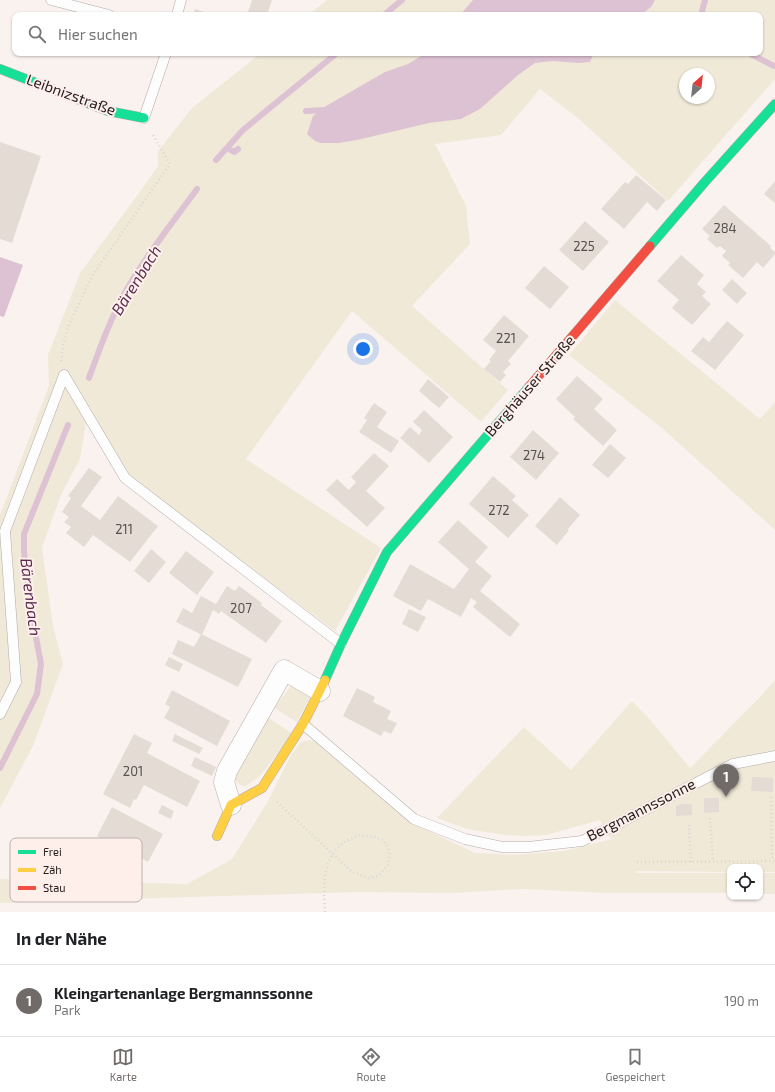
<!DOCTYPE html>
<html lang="de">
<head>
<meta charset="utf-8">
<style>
	body { margin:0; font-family:"Exo 2",sans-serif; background:#f2f2f2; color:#202124 }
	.controls { position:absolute; right:12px; bottom:12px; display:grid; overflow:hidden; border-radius:8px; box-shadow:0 1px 3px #0004 }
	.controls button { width:36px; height:36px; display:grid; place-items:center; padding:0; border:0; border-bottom:1px solid #e0e0e0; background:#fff; color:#202124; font:20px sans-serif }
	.compass { position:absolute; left:679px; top:68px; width:36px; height:36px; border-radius:50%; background:#fff; box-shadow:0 1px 3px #0004; rotate:27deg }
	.you { position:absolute; left:363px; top:349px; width:14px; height:14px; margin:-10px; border:3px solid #fff; border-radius:50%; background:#1a73e8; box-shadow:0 0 0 6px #1a73e833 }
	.badge { display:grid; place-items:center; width:26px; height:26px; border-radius:50%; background:#706a68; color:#fff; font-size:13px; font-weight:700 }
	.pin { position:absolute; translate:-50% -33px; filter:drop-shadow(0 1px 2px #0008) }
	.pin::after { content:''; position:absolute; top:21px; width:14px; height:12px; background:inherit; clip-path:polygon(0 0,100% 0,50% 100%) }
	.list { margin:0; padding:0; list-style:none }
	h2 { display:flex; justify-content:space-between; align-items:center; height:52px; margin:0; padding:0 16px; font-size:17px }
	h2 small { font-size:13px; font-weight:400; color:#757577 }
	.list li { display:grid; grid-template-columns:26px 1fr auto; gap:12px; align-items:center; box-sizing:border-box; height:72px; padding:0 16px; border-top:1px solid #e0e0e0 }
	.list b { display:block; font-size:15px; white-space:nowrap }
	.list p { margin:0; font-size:13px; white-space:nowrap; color:#757577 }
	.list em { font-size:13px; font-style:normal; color:#757577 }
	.icon { flex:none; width:22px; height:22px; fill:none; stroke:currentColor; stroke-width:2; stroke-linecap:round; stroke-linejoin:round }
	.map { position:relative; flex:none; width:775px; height:912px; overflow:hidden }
	.search { position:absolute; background:#fff; box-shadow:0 1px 3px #0004; left:12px; right:12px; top:12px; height:44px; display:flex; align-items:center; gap:10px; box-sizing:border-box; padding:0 14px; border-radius:8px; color:#757577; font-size:15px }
	.sheet { height:124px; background:#fff }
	nav { display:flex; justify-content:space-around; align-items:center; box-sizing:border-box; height:56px; border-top:1px solid #e0e0e0; background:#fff; font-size:11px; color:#757577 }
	nav a { display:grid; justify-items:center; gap:2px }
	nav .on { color:#706a68 }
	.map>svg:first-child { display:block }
	.green { fill:#f0e9d8; fill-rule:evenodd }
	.water { fill:#ddc2d3 }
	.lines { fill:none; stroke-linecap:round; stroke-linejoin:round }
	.stream { stroke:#ddc2d3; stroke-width:6 }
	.building { fill:#e5dbd5 }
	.lane-casing { stroke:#b2acaa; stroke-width:11 }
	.street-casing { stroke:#b2acaa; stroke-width:21 }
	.fast-casing { stroke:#b2acaa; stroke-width:10 }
	.slow-casing { stroke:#b2acaa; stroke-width:10 }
	.jam-casing { stroke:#b2acaa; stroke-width:10 }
	.path { stroke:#d9d6d6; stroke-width:2.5; stroke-dasharray:1 3; stroke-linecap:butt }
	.lane { stroke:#fefdfd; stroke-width:10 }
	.street { stroke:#fefdfd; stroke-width:20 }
	.fast { stroke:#16e098; stroke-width:9 }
	.slow { stroke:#ffcf43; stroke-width:9 }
	.jam { stroke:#f24e42; stroke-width:9 }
	.path-bridge { stroke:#d9d6d6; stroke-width:2.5; stroke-dasharray:1 3; stroke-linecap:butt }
	.labels { text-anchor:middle; stroke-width:4; stroke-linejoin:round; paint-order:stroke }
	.number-label { font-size:13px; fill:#564f4c }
	.street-label { font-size:15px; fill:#26201f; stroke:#feefeb }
	.water-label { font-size:16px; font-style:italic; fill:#5a2d50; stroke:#feefeb }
	.key { fill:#feefeb; stroke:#bdb1ae; stroke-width:1 }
	.key-label { font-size:11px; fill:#26201f }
</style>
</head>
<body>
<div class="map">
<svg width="775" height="912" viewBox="0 0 775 912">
	<rect width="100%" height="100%" fill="#faf2ef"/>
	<!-- green -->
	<path class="green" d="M 327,0 L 775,0 L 775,79 L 668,201 L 579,119 L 540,89 L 501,135 L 435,144 L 466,206 L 470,244 L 412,306 L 508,390 L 481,422 L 352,311 L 246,459 L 381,548 L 335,631 L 128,477 L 86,423 L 80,459 L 61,495 L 42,547 L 53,626 L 63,664 L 33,746 L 0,808 L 0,515 L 49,386 L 48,355 L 80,273 L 144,186 L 158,166 L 158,151 L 192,108 L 261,53 L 760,53 L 760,15 L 308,15 ZM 685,74 L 709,74 L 709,98 L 685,98 Z
		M 615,300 L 760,419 L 775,402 L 775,530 L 663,429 L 569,355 Z
		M 775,680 L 775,872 L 760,872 L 760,867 L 730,867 L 730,872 L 636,871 L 637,873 L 730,873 L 730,893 L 605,893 L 524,889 L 453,893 L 356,892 L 0,903 L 0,879 L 187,884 L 232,859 L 267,803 L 291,755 L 301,742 L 309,740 L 319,742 L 357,773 L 410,822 L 475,853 L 513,855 L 564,851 L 612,839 L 607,834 L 600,820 L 546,835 L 524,836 L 504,835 L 467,829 L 437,818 L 524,727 L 571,770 L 632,701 L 652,722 L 690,768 L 761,696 Z
		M 294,682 L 311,695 L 297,722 L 274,708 Z
		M 267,717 L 293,734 L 259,777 L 244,787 L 236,782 L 234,774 Z
		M 760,873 L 775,873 L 775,894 L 760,894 Z"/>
	<!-- water -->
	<path class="water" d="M 473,0 L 655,0 L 651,7 L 641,15 L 460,15 Z
		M 426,53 L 594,53 L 590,62 L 578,63 L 553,61 L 535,63 L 518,75 L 480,109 L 461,119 L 429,123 L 357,140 L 339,143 L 321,143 L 315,141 L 307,134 L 313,116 L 326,106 L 385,72 L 408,64 Z
		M 0,257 L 23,265 L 4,317 L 0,316 Z"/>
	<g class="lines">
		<!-- stream -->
		<path class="stream" d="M 384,15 L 402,0
			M 701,15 L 705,0
			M 749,53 L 774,66
			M 306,111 L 327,110
			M 227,148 L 234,152 L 238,149
			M 216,160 L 243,130 L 337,53
			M 89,378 C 100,348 111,317 127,289 C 147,254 173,222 197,189
			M 0,768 L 37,694 L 41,664 L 30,605 L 24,552 L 24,534 L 68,425"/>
	</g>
	<!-- building -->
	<path class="building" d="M 252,0 L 272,0 L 267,15 L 247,15 Z
		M 195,9 L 212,15 L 193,15 Z
		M 0,142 L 41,156 L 12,243 L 0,239 Z
		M 636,175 L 666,200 L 657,211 L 647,202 L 624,229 L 601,209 L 625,182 L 628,184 Z
		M 775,181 L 775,203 L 764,194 Z
		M 724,205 L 771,246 L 770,248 L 775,252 L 775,254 L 763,268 L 757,262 L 743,278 L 728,265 L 730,263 L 722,256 L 726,251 L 720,246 L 717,248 L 707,239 L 710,236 L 702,229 Z
		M 585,221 L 609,242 L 583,271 L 559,250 Z
		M 681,255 L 704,275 L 697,284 L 706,292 L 702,296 L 711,304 L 692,325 L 672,308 L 679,300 L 657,281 Z
		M 544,266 L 569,287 L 550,309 L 525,288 Z
		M 732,279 L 747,293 L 737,304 L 722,290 Z
		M 504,315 L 529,336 L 508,361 L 511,364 L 503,372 L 506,375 L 500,382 L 484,369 L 491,361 L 489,360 L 496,351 L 483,340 Z
		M 727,321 L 744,335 L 715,370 L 691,351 L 703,337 L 709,342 Z
		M 577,376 L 603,399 L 594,409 L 617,430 L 603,446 L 573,419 L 575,417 L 556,399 Z
		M 428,379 L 449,397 L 439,408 L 419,391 Z
		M 374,403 L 387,412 L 377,427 L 399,441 L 391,453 L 359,432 L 367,420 L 364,418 Z
		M 424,410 L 453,437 L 429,463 L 400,438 L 410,427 L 419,435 L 422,430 L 413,422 Z
		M 533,430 L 559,453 L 536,480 L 510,457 Z
		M 610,444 L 626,458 L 608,478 L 592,465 Z
		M 374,453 L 389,466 L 366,491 L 385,508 L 367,527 L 326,490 L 337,479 L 349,490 L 356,482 L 351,477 Z
		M 89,468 L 102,477 L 81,506 L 100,520 L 118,496 L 158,526 L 130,562 L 93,535 L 84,547 L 66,533 L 71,527 L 64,522 L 69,517 L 62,512 L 71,498 L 68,496 Z
		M 493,476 L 516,496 L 512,500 L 529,515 L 508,538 L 469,504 Z
		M 560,497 L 580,515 L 568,529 L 569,530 L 557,545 L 535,526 Z
		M 458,520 L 488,547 L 475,562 L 492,576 L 480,591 L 520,624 L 510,637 L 473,607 L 477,602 L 471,598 L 461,617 L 428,599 L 421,611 L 393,596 L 410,564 L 454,589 L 469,569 L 438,542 Z
		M 151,549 L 166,562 L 149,583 L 134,571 Z
		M 186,551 L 214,572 L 197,595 L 169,573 Z
		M 227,586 L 235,591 L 239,586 L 262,603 L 261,605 L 282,621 L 266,643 L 221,611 L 219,614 L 213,610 L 202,635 L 176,622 L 183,608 L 192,613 L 201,596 L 216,604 Z
		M 409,609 L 426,617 L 418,632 L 402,624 Z
		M 201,634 L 252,659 L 238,687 L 172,654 L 178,640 L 194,647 Z
		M 169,657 L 183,664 L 179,672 L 165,665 Z
		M 357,688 L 375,697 L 373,702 L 391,711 L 387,719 L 397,723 L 391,734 L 384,731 L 381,736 L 343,716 Z
		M 172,690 L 230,721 L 217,746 L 164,718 L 170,707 L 165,704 Z
		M 134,734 L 152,743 L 147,753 L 200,781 L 187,807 L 144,785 L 136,800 L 134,799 L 130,808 L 103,794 Z
		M 175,734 L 203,748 L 199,754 L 172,741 Z
		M 195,757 L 216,767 L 212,776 L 191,766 Z
		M 752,777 L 773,778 L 773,792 L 751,791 Z
		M 704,798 L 719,798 L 719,812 L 704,813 Z
		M 682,804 L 692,804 L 692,815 L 676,816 L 676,806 Z
		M 162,805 L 174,811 L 171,819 L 158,813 Z
		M 112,807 L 163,834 L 148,862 L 130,852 L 131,849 L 111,839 L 109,842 L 97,836 Z"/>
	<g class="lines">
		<!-- lane casing -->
		<g class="lane-casing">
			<path id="lane" d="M 51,0 L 109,15
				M 177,15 L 181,0
				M 144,118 L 166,53
				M 64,375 L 125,478 L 341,644
				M 0,714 L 16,682 L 5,531 L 64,375
				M 303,724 L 414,819 L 465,839 L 502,847 L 528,847 L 582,841 L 619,823 L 733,764 L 775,756"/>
		</g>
		<!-- street casing -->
		<g class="street-casing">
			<path id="street" d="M 231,805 L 224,782 L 227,771 L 284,670 L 320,691"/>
		</g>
		<!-- fast casing -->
		<g class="fast-casing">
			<path id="fast" d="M 0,69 L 108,111 L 144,118
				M 650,246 L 704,183 L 775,104
				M 325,680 L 341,644 L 387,552 L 529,387"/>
		</g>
		<!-- slow casing -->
		<g class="slow-casing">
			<path id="slow" d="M 217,836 L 231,805 L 262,788 L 303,724 L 325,680"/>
		</g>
		<!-- jam casing -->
		<g class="jam-casing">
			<path id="jam" d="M 529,387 L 650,246"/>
		</g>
		<!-- path -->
		<path class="path" d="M 61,361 L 63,346 L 68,327 L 92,276 L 170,164 L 153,135
			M 771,797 L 772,861
			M 277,802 L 352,872 L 369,878 L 378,876 L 388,865 L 390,855 L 388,847 L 383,840 L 375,837 L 359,835
			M 710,818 L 713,862
			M 689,825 L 691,862
			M 637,862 L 775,861"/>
		<!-- lane -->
		<use href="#lane" class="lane"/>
		<!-- street -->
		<use href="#street" class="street"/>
		<!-- fast -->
		<use href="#fast" class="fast"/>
		<!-- slow -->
		<use href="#slow" class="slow"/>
		<!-- jam -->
		<use href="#jam" class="jam"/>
		<!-- path-bridge -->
		<path class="path-bridge" d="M 325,912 C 324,888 321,861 342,844 C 347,840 353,838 359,835"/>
	</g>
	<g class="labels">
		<!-- number labels -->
		<g class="number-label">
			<text x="725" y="233">284</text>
			<text x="584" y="251">225</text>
			<text x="506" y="343">221</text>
			<text x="534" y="460">274</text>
			<text x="499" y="515">272</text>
			<text x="124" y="534">211</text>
			<text x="241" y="613">207</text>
			<text x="133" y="776">201</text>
		</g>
		<!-- street labels -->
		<g class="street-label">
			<text transform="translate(71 95) rotate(20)" y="5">Leibnizstraße</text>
			<text transform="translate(530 386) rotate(-49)" y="5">Berghäuser Straße</text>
			<text transform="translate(641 810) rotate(-27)" y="5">Bergmannssonne</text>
		</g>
		<!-- water labels -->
		<g class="water-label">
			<text transform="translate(136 280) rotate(-58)" y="6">Bärenbach</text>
			<text transform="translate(31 597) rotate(83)" y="6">Bärenbach</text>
		</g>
	</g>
	<!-- legend -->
	<rect x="10" y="838" width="132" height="64" rx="6" class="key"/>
	<rect x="18" y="850" width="18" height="4" fill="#16e098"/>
	<rect x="18" y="868" width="18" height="4" fill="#ffcf43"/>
	<rect x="18" y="886" width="18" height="4" fill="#f24e42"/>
	<g class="key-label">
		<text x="43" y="856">Frei</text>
		<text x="43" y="874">Zäh</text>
		<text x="43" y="892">Stau</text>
	</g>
</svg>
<div class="controls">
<button><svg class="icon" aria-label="locate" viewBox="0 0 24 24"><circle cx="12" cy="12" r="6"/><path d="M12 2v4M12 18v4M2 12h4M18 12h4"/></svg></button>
</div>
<svg class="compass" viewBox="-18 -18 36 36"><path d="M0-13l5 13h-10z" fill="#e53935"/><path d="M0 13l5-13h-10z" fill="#757577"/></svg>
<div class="you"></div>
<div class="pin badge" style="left:726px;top:797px">1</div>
<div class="search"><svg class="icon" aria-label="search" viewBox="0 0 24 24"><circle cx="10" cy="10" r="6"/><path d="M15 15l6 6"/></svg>Hier suchen</div>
</div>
<section class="sheet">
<h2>In der Nähe<small></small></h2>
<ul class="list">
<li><span class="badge">1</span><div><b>Kleingartenanlage Bergmannssonne</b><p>Park</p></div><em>190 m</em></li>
</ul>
</section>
<nav>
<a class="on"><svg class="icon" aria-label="map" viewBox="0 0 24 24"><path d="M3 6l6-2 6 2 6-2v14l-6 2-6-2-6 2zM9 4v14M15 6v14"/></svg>Karte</a>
<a><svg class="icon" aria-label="directions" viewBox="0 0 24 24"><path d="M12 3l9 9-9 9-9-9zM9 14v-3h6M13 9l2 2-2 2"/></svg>Route</a>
<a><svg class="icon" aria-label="saved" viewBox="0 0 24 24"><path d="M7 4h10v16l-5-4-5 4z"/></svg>Gespeichert</a>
</nav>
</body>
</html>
